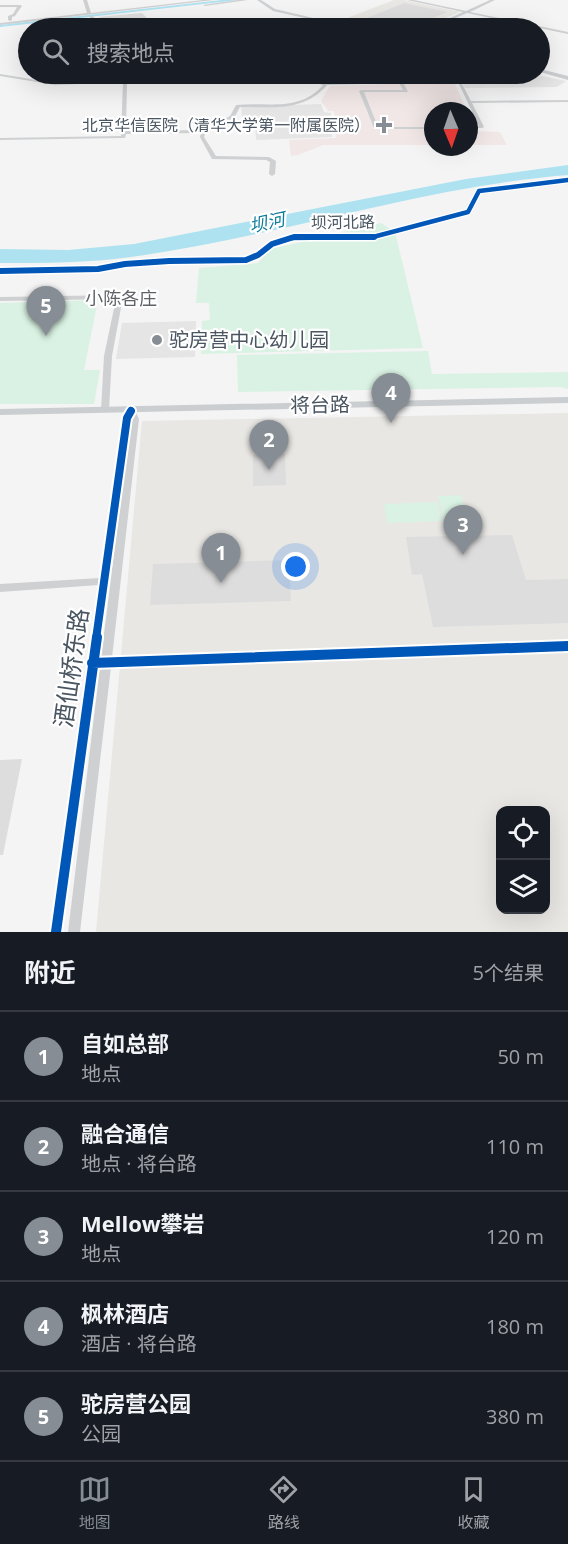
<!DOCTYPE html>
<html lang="zh">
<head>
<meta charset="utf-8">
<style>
	body { margin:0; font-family:"Open Sans","Noto Sans SC",sans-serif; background:#242831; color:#f1f3f6 }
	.controls { position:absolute; right:18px; bottom:18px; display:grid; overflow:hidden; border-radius:12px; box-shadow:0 6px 24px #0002 }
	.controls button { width:54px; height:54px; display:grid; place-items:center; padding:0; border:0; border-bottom:2px solid #363941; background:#171b24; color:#f1f3f6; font:30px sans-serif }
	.compass { position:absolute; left:424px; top:102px; width:54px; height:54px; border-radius:50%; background:#171b24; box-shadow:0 6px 24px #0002; rotate:178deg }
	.you { position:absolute; left:296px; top:567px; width:21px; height:21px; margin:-15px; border:4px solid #fff; border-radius:50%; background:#1a73e8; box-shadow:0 0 0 9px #1a73e833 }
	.badge { display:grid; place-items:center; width:39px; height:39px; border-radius:50%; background:#868d94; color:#fff; font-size:20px; font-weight:700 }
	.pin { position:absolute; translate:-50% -50px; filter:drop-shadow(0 2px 3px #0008) }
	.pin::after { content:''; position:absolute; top:32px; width:21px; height:18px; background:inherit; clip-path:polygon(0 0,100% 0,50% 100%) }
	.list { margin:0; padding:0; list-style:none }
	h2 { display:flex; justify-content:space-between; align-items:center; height:78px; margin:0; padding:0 24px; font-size:26px }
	h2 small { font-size:20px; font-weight:400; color:#9ea1a6 }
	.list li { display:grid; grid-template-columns:39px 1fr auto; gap:18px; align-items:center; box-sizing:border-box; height:90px; padding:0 24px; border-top:2px solid #363941 }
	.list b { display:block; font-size:22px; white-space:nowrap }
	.list p { margin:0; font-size:20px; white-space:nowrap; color:#9ea1a6 }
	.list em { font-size:20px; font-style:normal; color:#9ea1a6 }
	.icon { flex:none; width:33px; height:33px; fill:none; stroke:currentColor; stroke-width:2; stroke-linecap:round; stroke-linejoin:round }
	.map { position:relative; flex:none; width:568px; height:932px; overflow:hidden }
	.search { position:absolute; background:#171b24; box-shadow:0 6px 24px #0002; left:18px; right:18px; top:18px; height:66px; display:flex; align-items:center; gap:15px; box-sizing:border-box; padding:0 21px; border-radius:33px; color:#9ea1a6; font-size:22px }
	.sheet { height:528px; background:#171b24 }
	nav { display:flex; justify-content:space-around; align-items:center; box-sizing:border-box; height:84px; border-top:2px solid #363941; background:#171b24; font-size:16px; color:#9ea1a6 }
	nav a { display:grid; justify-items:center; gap:3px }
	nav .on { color:#868d94 }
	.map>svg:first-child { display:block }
	.commercial { fill:#e8e7e3; fill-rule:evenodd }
	.education { fill:#e6e5e6 }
	.medical { fill:#f1e7e6 }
	.green { fill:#d9f2e3 }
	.water { fill:#aee2f0 }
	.building { fill:#ddddde }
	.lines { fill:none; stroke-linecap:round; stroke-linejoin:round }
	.minor { fill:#ced0d2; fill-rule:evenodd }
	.major { fill:#caced1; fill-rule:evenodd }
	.cycleway-far3-casing { stroke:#fff; stroke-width:7 }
	.cycleway-far2-casing { stroke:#fff; stroke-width:9 }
	.cycleway-far1-casing { stroke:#fff; stroke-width:12 }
	.cycleway-casing { stroke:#fff; stroke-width:14 }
	.cycleway-far3 { stroke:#0057b8; stroke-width:4.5 }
	.cycleway-far2 { stroke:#0057b8; stroke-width:6 }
	.cycleway-far1 { stroke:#0057b8; stroke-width:8 }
	.cycleway { stroke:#0057b8; stroke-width:10 }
	.poi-dot { fill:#868d94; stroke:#fff; stroke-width:2 }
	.labels { text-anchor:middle; stroke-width:4.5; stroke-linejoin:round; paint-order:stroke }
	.far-poi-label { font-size:16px; fill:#4a5661; stroke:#fff; text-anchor:end }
	.far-street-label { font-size:16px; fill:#4a5661; stroke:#fff }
	.far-water-label { font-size:18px; font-style:italic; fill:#0c7c9b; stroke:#fff }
	.far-neighbourhood-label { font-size:18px; fill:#5f6368; stroke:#fff }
	.poi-label { font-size:20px; fill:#4a5661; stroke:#fff; text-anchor:start }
	.street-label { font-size:20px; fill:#4a5661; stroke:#fff }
	.near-street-label { font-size:24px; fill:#4a5661; stroke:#fff }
</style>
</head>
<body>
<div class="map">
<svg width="568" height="932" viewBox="0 0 568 932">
	<rect width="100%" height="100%" fill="#f4f4f4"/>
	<!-- commercial -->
	<path class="commercial" d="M 394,0 L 404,0 L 460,12 L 422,28 L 362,28 L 370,23 L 347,18 Z
		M 568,413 L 568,932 L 96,932 L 142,421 ZM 500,810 L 546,810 L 546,909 L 500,909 Z"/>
	<!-- education -->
	<path class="education" d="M 483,74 L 532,74 L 566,81 L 557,87 L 465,88 L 463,84 Z
		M 321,104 L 324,112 L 331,113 L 332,137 L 256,140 L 255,126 L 243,126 L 241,107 Z
		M 196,321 L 195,357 L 116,359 L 122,323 Z"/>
	<!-- medical -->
	<path class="medical" d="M 454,82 L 467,111 L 433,111 L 433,145 L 323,145 L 298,155 L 291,156 L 289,140 L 336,138 L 334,111 L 328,111 L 321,101 L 330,86 Z
		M 469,117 L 475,131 L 500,132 L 507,145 L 469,145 Z"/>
	<!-- green -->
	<path class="green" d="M 381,223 L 395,232 L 423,348 L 201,354 L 202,321 L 210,320 L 209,303 L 196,303 L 199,268 L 258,263 L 271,249 Z
		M 98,300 L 84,370 L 100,370 L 94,404 L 0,404 L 0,303 Z
		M 428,351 L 432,374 L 568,372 L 568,389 L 560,387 L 238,392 L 237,355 Z
		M 461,495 L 468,522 L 444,522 L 438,496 Z
		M 437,502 L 442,521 L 387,523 L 384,504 Z"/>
	<!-- water -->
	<path class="water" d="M 222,0 L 238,0 L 0,27 L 0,25 Z
		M 568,165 L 568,175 C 420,187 278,237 131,257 C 88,263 44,263 0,263 L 0,249 L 68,250 L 134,244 L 466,179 Z"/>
	<!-- building -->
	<path class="building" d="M 404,3 L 447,12 L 411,28 L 367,18 Z
		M 142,13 L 147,18 L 118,24 L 98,17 Z
		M 285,454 L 286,485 L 253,486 L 253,455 Z
		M 512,535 L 526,580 L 568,579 L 568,623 L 433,627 L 422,574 L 412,575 L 406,537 Z
		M 289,560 L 291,601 L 150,605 L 153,564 Z
		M 22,759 L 3,855 L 0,855 L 0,760 Z"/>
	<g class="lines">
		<!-- minor -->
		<path class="minor" d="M 83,0 L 87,0 L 91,13 L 203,0 L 214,0 L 0,25 L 0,23 L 87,13 Z
			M 237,0 L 248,0 L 205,6 L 203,5 Z
			M 257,0 L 261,0 L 275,9 L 356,28 C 347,29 339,24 330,24 C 323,23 316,28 309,28 L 310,27 L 323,22 L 273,11 Z
			M 407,0 L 414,0 L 466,11 L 490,0 L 495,0 L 470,12 L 568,32 L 568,34 L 467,13 L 433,28 L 429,28 L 430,27 L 463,12 Z
			M 0,5 L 20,5 L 22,6 L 15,16 L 12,17 L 12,20 L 10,21 L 8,20 L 8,16 L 13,14 L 17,7 L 0,7 Z
			M 90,16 L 92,16 L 101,22 L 124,28 C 112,29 100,24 90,18 Z
			M 0,74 L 55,83 L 175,78 L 197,74 L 197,75 L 175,80 L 127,82 L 126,131 L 203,130 L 230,116 L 236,105 C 268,102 300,112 323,85 L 284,75 L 284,74 L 289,74 L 326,83 L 458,78 L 470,74 L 475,74 L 475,75 L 460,80 L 471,101 L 568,100 L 568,102 L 472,103 L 484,127 L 482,128 L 469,128 L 469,126 L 479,126 L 457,80 L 403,82 L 408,92 L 364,92 L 378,127 L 433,127 L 433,129 L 376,129 L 374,128 L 359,91 L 361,90 L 403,90 L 399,83 L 327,85 C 304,112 272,107 240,107 L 234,118 L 206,132 L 204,137 L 216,156 L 269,157 L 276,161 L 275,174 L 272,176 L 269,174 L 270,162 L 266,160 L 212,159 L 200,137 L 201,133 L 126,134 L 125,138 L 123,138 L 0,140 L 0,138 L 121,136 L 123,82 L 55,85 L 0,76 Z
			M 120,295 L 123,297 L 112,356 L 109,410 L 105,412 L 101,410 L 104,356 L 116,299 L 0,301 L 0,297 Z
			M 128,408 L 134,408 L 139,419 L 112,658 L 568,642 L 568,650 L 111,667 L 80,932 L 68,932 L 100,667 L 98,667 L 62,932 L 50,932 L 88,665 L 87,663 L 88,660 L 99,585 L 0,592 L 0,584 L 100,578 L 123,418 ZM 131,418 L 101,658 L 99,658 Z"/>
		<!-- major -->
		<path class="major" d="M 540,69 L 568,76 L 568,80 L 540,72 Z
			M 568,397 L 568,403 L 0,415 L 0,409 Z"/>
		<!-- cycleway-far3 casing -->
		<g class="cycleway-far3-casing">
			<path id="cycleway-far3" d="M 290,238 L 373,237 L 468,212 L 479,191 L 568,180"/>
		</g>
		<!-- cycleway-far2 casing -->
		<g class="cycleway-far2-casing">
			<path id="cycleway-far2" d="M 0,271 L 98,269 L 125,264 L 169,261 L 246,260 L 258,255 L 272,244 L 294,237 L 374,237
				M 130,412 L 131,410"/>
		</g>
		<!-- cycleway-far1 casing -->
		<g class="cycleway-far1-casing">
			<path id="cycleway-far1" d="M 96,639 L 127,418 L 131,411"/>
		</g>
		<!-- cycleway casing -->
		<g class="cycleway-casing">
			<path id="cycleway" d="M 92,663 L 568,646
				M 56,932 L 97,637"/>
		</g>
		<!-- cycleway-far3 -->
		<use href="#cycleway-far3" class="cycleway-far3"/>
		<!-- cycleway-far2 -->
		<use href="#cycleway-far2" class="cycleway-far2"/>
		<!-- cycleway-far1 -->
		<use href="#cycleway-far1" class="cycleway-far1"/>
		<!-- cycleway -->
		<use href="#cycleway" class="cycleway"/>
	</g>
	<!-- markers -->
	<g class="poi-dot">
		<path d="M381 116h6v6h6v6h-6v6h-6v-6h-6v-6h6z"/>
		<circle cx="157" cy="340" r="6"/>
	</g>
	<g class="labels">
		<!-- far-poi labels -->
		<g class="far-poi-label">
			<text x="370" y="131">北京华信医院（清华大学第一附属医院）</text>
		</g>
		<!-- far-street labels -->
		<g class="far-street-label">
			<text transform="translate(343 222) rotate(-1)" y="6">坝河北路</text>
		</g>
		<!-- far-water labels -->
		<g class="far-water-label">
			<text transform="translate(267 223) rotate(-12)" y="6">坝河</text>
		</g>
		<!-- far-neighbourhood labels -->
		<g class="far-neighbourhood-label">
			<text x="121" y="305">小陈各庄</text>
		</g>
		<!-- poi labels -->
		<g class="poi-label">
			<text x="169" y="347">驼房营中心幼儿园</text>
		</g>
		<!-- street labels -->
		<g class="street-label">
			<text transform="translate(320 405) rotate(-1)" y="7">将台路</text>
		</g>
		<!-- near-street labels -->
		<g class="near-street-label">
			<text transform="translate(72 668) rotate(-82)" y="8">酒仙桥东路</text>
		</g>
	</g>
</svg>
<div class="controls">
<button><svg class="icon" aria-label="locate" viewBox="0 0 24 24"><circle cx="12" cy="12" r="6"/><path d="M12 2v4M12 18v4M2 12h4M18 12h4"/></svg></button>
<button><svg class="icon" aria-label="layers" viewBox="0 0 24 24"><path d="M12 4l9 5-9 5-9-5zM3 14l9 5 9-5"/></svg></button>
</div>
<svg class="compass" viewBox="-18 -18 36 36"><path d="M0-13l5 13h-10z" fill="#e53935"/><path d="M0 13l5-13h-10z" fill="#9ea1a6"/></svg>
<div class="you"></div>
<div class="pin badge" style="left:221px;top:583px">1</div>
<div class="pin badge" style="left:269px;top:470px">2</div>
<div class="pin badge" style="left:463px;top:555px">3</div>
<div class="pin badge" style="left:391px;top:423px">4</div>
<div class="pin badge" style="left:46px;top:336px">5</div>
<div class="search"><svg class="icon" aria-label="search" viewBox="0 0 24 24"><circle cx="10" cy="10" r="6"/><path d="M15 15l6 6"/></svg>搜索地点</div>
</div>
<section class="sheet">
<h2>附近<small>5个结果</small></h2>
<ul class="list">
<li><span class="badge">1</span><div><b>自如总部</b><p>地点</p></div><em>50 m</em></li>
<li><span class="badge">2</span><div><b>融合通信</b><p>地点 · 将台路</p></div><em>110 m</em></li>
<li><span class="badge">3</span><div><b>Mellow攀岩</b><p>地点</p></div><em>120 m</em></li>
<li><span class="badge">4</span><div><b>枫林酒店</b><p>酒店 · 将台路</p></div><em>180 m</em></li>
<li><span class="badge">5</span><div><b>驼房营公园</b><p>公园</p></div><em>380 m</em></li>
</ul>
</section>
<nav>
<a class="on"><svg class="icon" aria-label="map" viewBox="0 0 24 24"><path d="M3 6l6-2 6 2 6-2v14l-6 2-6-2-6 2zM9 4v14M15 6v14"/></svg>地图</a>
<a><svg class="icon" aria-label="directions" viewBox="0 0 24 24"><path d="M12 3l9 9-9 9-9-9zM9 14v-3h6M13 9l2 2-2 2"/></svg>路线</a>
<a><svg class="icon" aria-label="saved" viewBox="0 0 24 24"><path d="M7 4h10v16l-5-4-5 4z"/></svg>收藏</a>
</nav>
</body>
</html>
